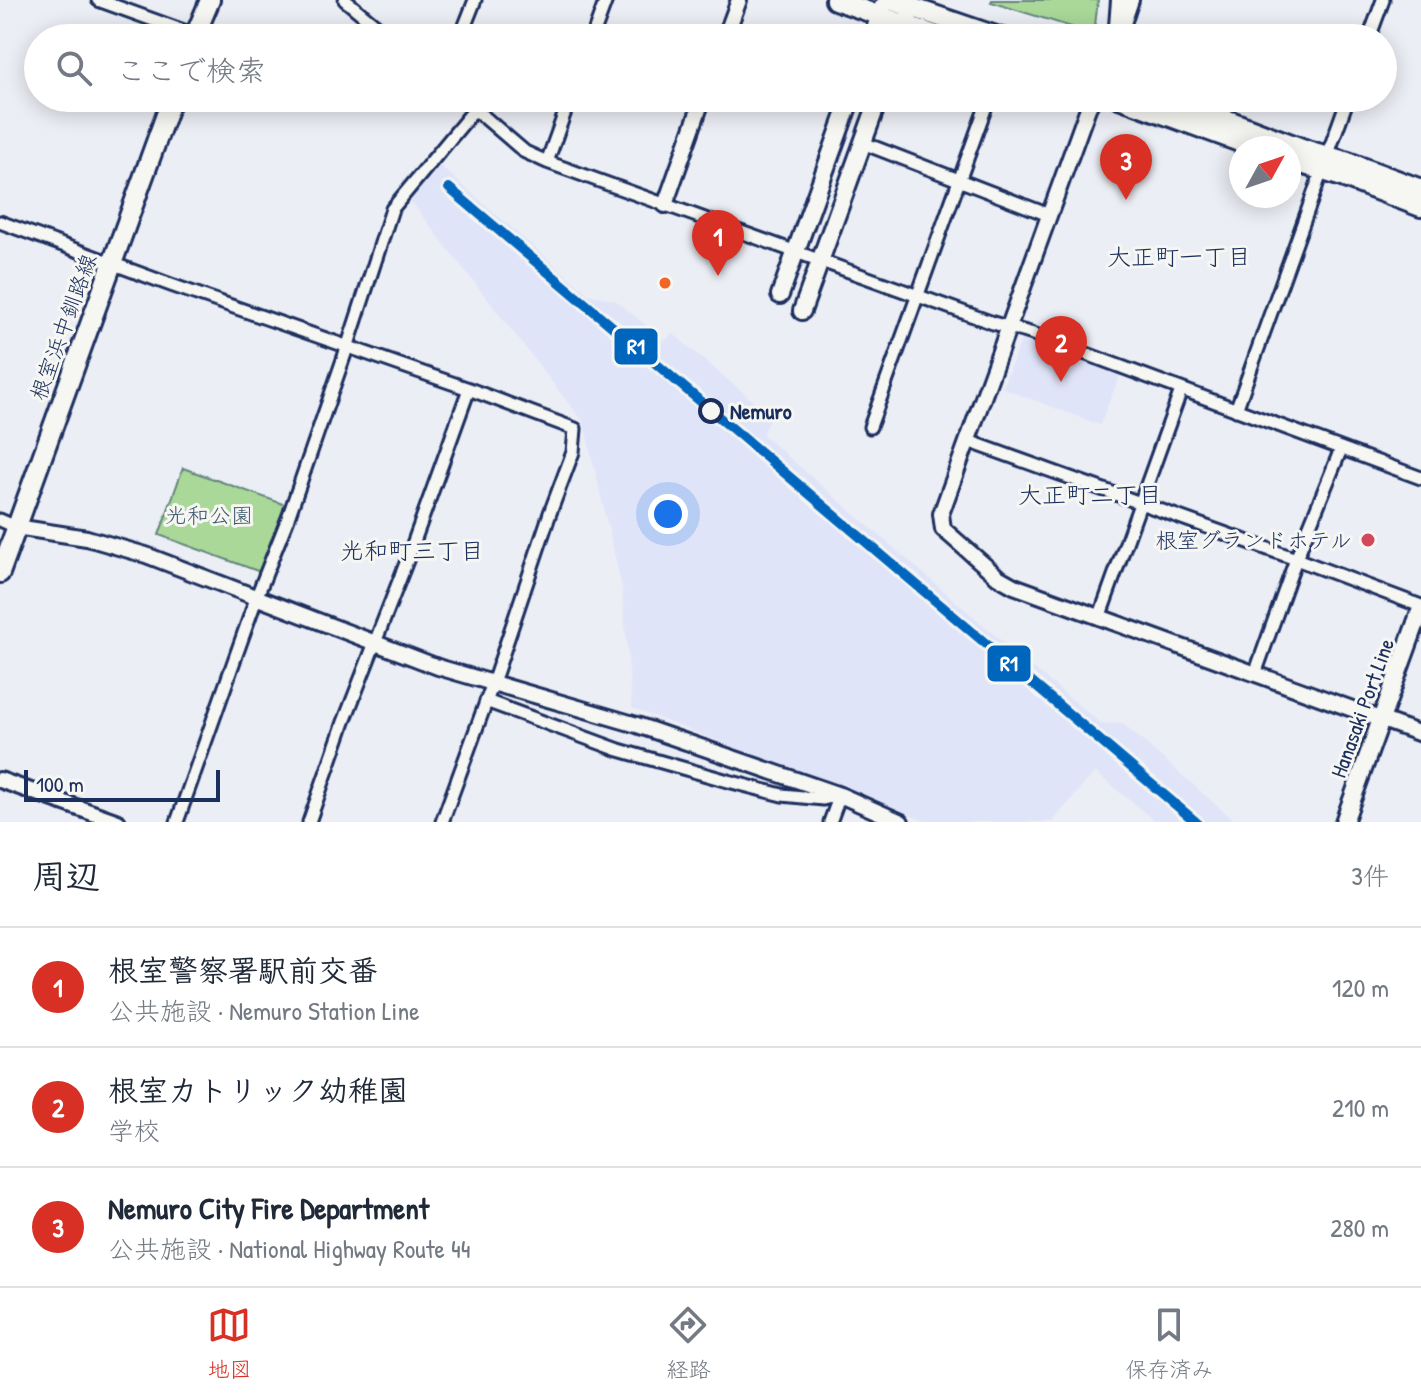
<!DOCTYPE html>
<html lang="ja">
<head>
<meta charset="utf-8">
<style>
	body { margin:0; font-family:"Patrick Hand","Klee One",sans-serif; background:#f2f2f3; color:#1f2937 }
	.compass { position:absolute; left:1229px; top:136px; width:72px; height:72px; border-radius:50%; background:#fff; box-shadow:0 4px 20px #0003; rotate:50deg }
	.scale { position:absolute; left:24px; bottom:20px; width:196px; box-sizing:border-box; padding-left:8px; border:4px solid #1b2f5e; border-top:0; font-size:22px; line-height:28px; white-space:nowrap; color:#1b2f5e; -webkit-text-stroke:6px #f6f6f2; paint-order:stroke }
	.you { position:absolute; left:668px; top:514px; width:28px; height:28px; margin:-20px; border:6px solid #fff; border-radius:50%; background:#1a73e8; box-shadow:0 0 0 12px #1a73e833 }
	.badge { display:grid; place-items:center; width:52px; height:52px; border-radius:50%; background:#d93025; color:#fff; font-size:26px; font-weight:700 }
	.pin { position:absolute; translate:-50% -66px; filter:drop-shadow(0 2px 4px #0008) }
	.pin::after { content:''; position:absolute; top:42px; width:28px; height:24px; background:inherit; clip-path:polygon(0 0,100% 0,50% 100%) }
	.list { margin:0; padding:0; list-style:none }
	h2 { display:flex; justify-content:space-between; align-items:center; height:104px; margin:0; padding:0 32px; font-size:34px }
	h2 small { font-size:26px; font-weight:400; color:#747a83 }
	.list li { display:grid; grid-template-columns:52px 1fr auto; gap:24px; align-items:center; box-sizing:border-box; height:120px; padding:0 32px; border-top:2px solid #e0e1e3 }
	.list b { display:block; font-size:30px; white-space:nowrap }
	.list p { margin:0; font-size:26px; white-space:nowrap; color:#747a83 }
	.list em { font-size:26px; font-style:normal; color:#747a83 }
	.icon { flex:none; width:44px; height:44px; fill:none; stroke:currentColor; stroke-width:2; stroke-linecap:round; stroke-linejoin:round }
	.map { position:relative; flex:none; width:1421px; height:822px; overflow:hidden }
	.search { position:absolute; background:#fff; box-shadow:0 4px 20px #0003; left:24px; right:24px; top:24px; height:88px; display:flex; align-items:center; gap:20px; box-sizing:border-box; padding:0 28px; border-radius:44px; color:#747a83; font-size:30px }
	.sheet { height:464px; background:#fff }
	nav { display:flex; justify-content:space-around; align-items:center; box-sizing:border-box; height:112px; border-top:2px solid #e0e1e3; background:#fff; font-size:22px; color:#747a83 }
	nav a { display:grid; justify-items:center; gap:4px }
	nav .on { color:#d93025 }
	.map>svg:first-child { display:block }
	.built { fill:#e0e4f8 }
	.green { fill:#a9d898; stroke:#62847b; stroke-width:2 }
	.lines { fill:none; stroke-linecap:round; stroke-linejoin:round }
	.minor-casing { stroke:#1b2f5e; stroke-width:17 }
	.tertiary-casing { stroke:#1b2f5e; stroke-width:20 }
	.secondary-casing { stroke:#1b2f5e; stroke-width:22 }
	.primary-casing { stroke:#1b2f5e; stroke-width:24 }
	.trunk-casing { stroke:#1b2f5e; stroke-width:24 }
	.minor { stroke:#f6f6f2; stroke-width:11 }
	.tertiary { stroke:#f6f6f2; stroke-width:14 }
	.secondary { stroke:#f6f6f2; stroke-width:16 }
	.primary { stroke:#f6f6f2; stroke-width:18 }
	.trunk { stroke:#f6f6f2; stroke-width:18 }
	.rail-1-casing { stroke:#f6f6f2; stroke-width:16 }
	.rail-1 { stroke:#0065bd; stroke-width:10 }
	.bus-dot { fill:#f26522; stroke:#f6f6f2; stroke-width:3 }
	.stop-dot { fill:#f6f6f2; stroke:#1b2f5e; stroke-width:4 }
	.poi-dot { fill:#d1495b; stroke:#f6f6f2; stroke-width:3 }
	.labels { text-anchor:middle; stroke-width:6; stroke-linejoin:round; paint-order:stroke }
	.street-label { font-size:22px; fill:#1b2f5e; stroke:#f6f6f2 }
	.stop-label { font-size:22px; font-weight:bold; fill:#1b2f5e; stroke:#f6f6f2; text-anchor:start }
	.park-label { font-size:22px; fill:#3e596c; stroke:#f6f6f2 }
	.poi-label { font-size:22px; fill:#1b2f5e; stroke:#f6f6f2; text-anchor:end }
	.neighbourhood-label { font-size:24px; fill:#1b2f5e; stroke:#f6f6f2 }
	.line-badge { stroke:#f6f6f2; stroke-width:3 }
	.badge-label { font-size:22px; text-anchor:middle; font-weight:bold; fill:#fff }
</style>
</head>
<body>
<div class="map">
<svg width="1421" height="822" viewBox="0 0 1421 822">
	<rect width="100%" height="100%" fill="#eceef5"/>
	<filter id="ink" filterUnits="userSpaceOnUse"><feTurbulence type="fractalNoise" baseFrequency=".0125" numOctaves="2"/><feDisplacementMap in="SourceGraphic" scale="16" xChannelSelector="R" yChannelSelector="G"/><feConvolveMatrix kernelMatrix="1 2 1 2 8 2 1 2 1" color-interpolation-filters="sRGB"/></filter>
	<g filter="url(#ink)">
		<!-- built -->
		<path class="built" d="M 439,165 L 588,294 L 615,300 L 665,341 L 672,333 L 771,416 L 762,434 L 1033,668 L 1102,724 L 1122,723 L 1236,822 L 1156,822 L 1095,772 L 1052,822 L 928,822 L 632,708 L 622,588 L 584,423 L 410,200 Z
			M 1021,340 L 1120,375 L 1100,425 L 1002,388 Z"/>
		<!-- green -->
		<path class="green" d="M 992,0 L 1098,0 L 1094,34 L 991,2 Z
			M 183,468 L 286,505 L 263,573 L 159,535 Z"/>
		<g class="lines">
			<!-- minor casing -->
			<g class="minor-casing">
				<path id="minor" d="M 98,0 L 195,35
					M 345,0 L 391,38
					M 460,38 L 475,0
					M 592,38 L 606,0
					M 1369,38 L 1383,0
					M 462,98 L 525,152 L 547,162 L 993,323 L 1030,333 L 1421,478
					M 863,143 L 1049,215
					M 547,162 L 570,98
					M 0,222 L 171,285 L 469,389 L 575,429 L 573,452 L 550,513 L 493,683 L 442,822
					M 1236,410 L 1348,98
					M 870,427 L 989,98
					M 968,441 L 1296,559 L 1421,606
					M 0,520 L 16,527
					M 1099,618 L 1181,390
					M 1255,674 L 1296,559 L 1341,449
					M 486,701 L 619,750 L 728,781 L 782,795 L 823,799 L 840,795
					M 177,822 L 257,596 L 288,518 L 347,348 L 392,209 L 475,109
					M 309,822 L 344,722 L 408,558 L 469,389
					M 830,822 L 840,795"/>
			</g>
			<!-- tertiary casing -->
			<g class="tertiary-casing">
				<path id="tertiary" d="M 1117,26 L 1119,0
					M 725,38 L 739,0
					M 1118,38 L 1131,0
					M 1093,98 L 1088,108 L 941,514 L 943,529 L 998,577 L 1014,586 L 1421,734
					M 665,205 L 703,98
					M 16,527 L 87,538 L 146,555 L 438,667 L 637,725 L 840,795 L 901,822
					M 0,780 L 118,822"/>
			</g>
			<!-- secondary casing -->
			<g class="secondary-casing">
				<path id="secondary" d="M 872,38 L 883,6
					M 901,38 L 910,13
					M 780,295 L 851,98
					M 802,311 L 879,98
					M 1344,822 L 1421,609"/>
			</g>
			<!-- primary casing -->
			<g class="primary-casing">
				<path id="primary" d="M 194,38 L 210,0
					M 0,573 L 172,98"/>
			</g>
			<!-- trunk casing -->
			<g class="trunk-casing">
				<path id="trunk" d="M 835,0 L 944,38
					M 890,0 L 1002,38
					M 1119,98 L 1256,148
					M 1170,98 L 1307,150 L 1348,162 L 1421,189
					M 1289,160 L 1342,177 L 1421,207"/>
			</g>
			<!-- minor -->
			<use href="#minor" class="minor"/>
			<!-- tertiary -->
			<use href="#tertiary" class="tertiary"/>
			<!-- secondary -->
			<use href="#secondary" class="secondary"/>
			<!-- primary -->
			<use href="#primary" class="primary"/>
			<!-- trunk -->
			<use href="#trunk" class="trunk"/>
			<!-- rail-1 casing -->
			<g class="rail-1-casing">
				<path id="rail-1" d="M 449,188 L 1196,822"/>
			</g>
			<!-- rail-1 -->
			<use href="#rail-1" class="rail-1"/>
		</g>
	</g>
	<!-- markers -->
	<circle class="bus-dot" cx="665" cy="283" r="7"/>
	<circle class="stop-dot" cx="711" cy="411" r="11"/>
	<circle class="poi-dot" cx="1368" cy="540" r="8"/>
	<g class="labels">
		<!-- street labels -->
		<g class="street-label">
			<text transform="translate(63 327) rotate(-70)" y="8">根室浜中釧路線</text>
			<text transform="translate(1362 708) rotate(-70)" y="8">Hanasaki Port Line</text>
		</g>
		<!-- stop labels -->
		<g class="stop-label">
			<text x="730" y="419">Nemuro</text>
		</g>
		<!-- park labels -->
		<g class="park-label">
			<text x="209" y="523">光和公園</text>
		</g>
		<!-- poi labels -->
		<g class="poi-label">
			<text x="1352" y="548">根室グランドホテル</text>
		</g>
		<!-- neighbourhood labels -->
		<g class="neighbourhood-label">
			<text x="1179" y="265">大正町一丁目</text>
			<text x="1090" y="503">大正町二丁目</text>
			<text x="412" y="559">光和町三丁目</text>
		</g>
	</g>
	<g class="line-badge">
		<rect x="613" y="327" width="46" height="39" rx="8" fill="#0065bd"/>
		<rect x="986" y="644" width="46" height="39" rx="8" fill="#0065bd"/>
	</g>
	<g class="badge-label">
		<text x="636" y="354">R1</text>
		<text x="1009" y="671">R1</text>
	</g>
</svg>
<svg class="compass" viewBox="-18 -18 36 36"><path d="M0-13l5 13h-10z" fill="#e53935"/><path d="M0 13l5-13h-10z" fill="#747a83"/></svg>
<div class="scale">100 m</div>
<div class="you"></div>
<div class="pin badge" style="left:718px;top:276px">1</div>
<div class="pin badge" style="left:1061px;top:382px">2</div>
<div class="pin badge" style="left:1126px;top:200px">3</div>
<div class="search"><svg class="icon" aria-label="search" viewBox="0 0 24 24"><circle cx="10" cy="10" r="6"/><path d="M15 15l6 6"/></svg>ここで検索</div>
</div>
<section class="sheet">
<h2>周辺<small>3件</small></h2>
<ul class="list">
<li><span class="badge">1</span><div><b>根室警察署駅前交番</b><p>公共施設 · Nemuro Station Line</p></div><em>120 m</em></li>
<li><span class="badge">2</span><div><b>根室カトリック幼稚園</b><p>学校</p></div><em>210 m</em></li>
<li><span class="badge">3</span><div><b>Nemuro City Fire Department</b><p>公共施設 · National Highway Route 44</p></div><em>280 m</em></li>
</ul>
</section>
<nav>
<a class="on"><svg class="icon" aria-label="map" viewBox="0 0 24 24"><path d="M3 6l6-2 6 2 6-2v14l-6 2-6-2-6 2zM9 4v14M15 6v14"/></svg>地図</a>
<a><svg class="icon" aria-label="directions" viewBox="0 0 24 24"><path d="M12 3l9 9-9 9-9-9zM9 14v-3h6M13 9l2 2-2 2"/></svg>経路</a>
<a><svg class="icon" aria-label="saved" viewBox="0 0 24 24"><path d="M7 4h10v16l-5-4-5 4z"/></svg>保存済み</a>
</nav>
</body>
</html>
